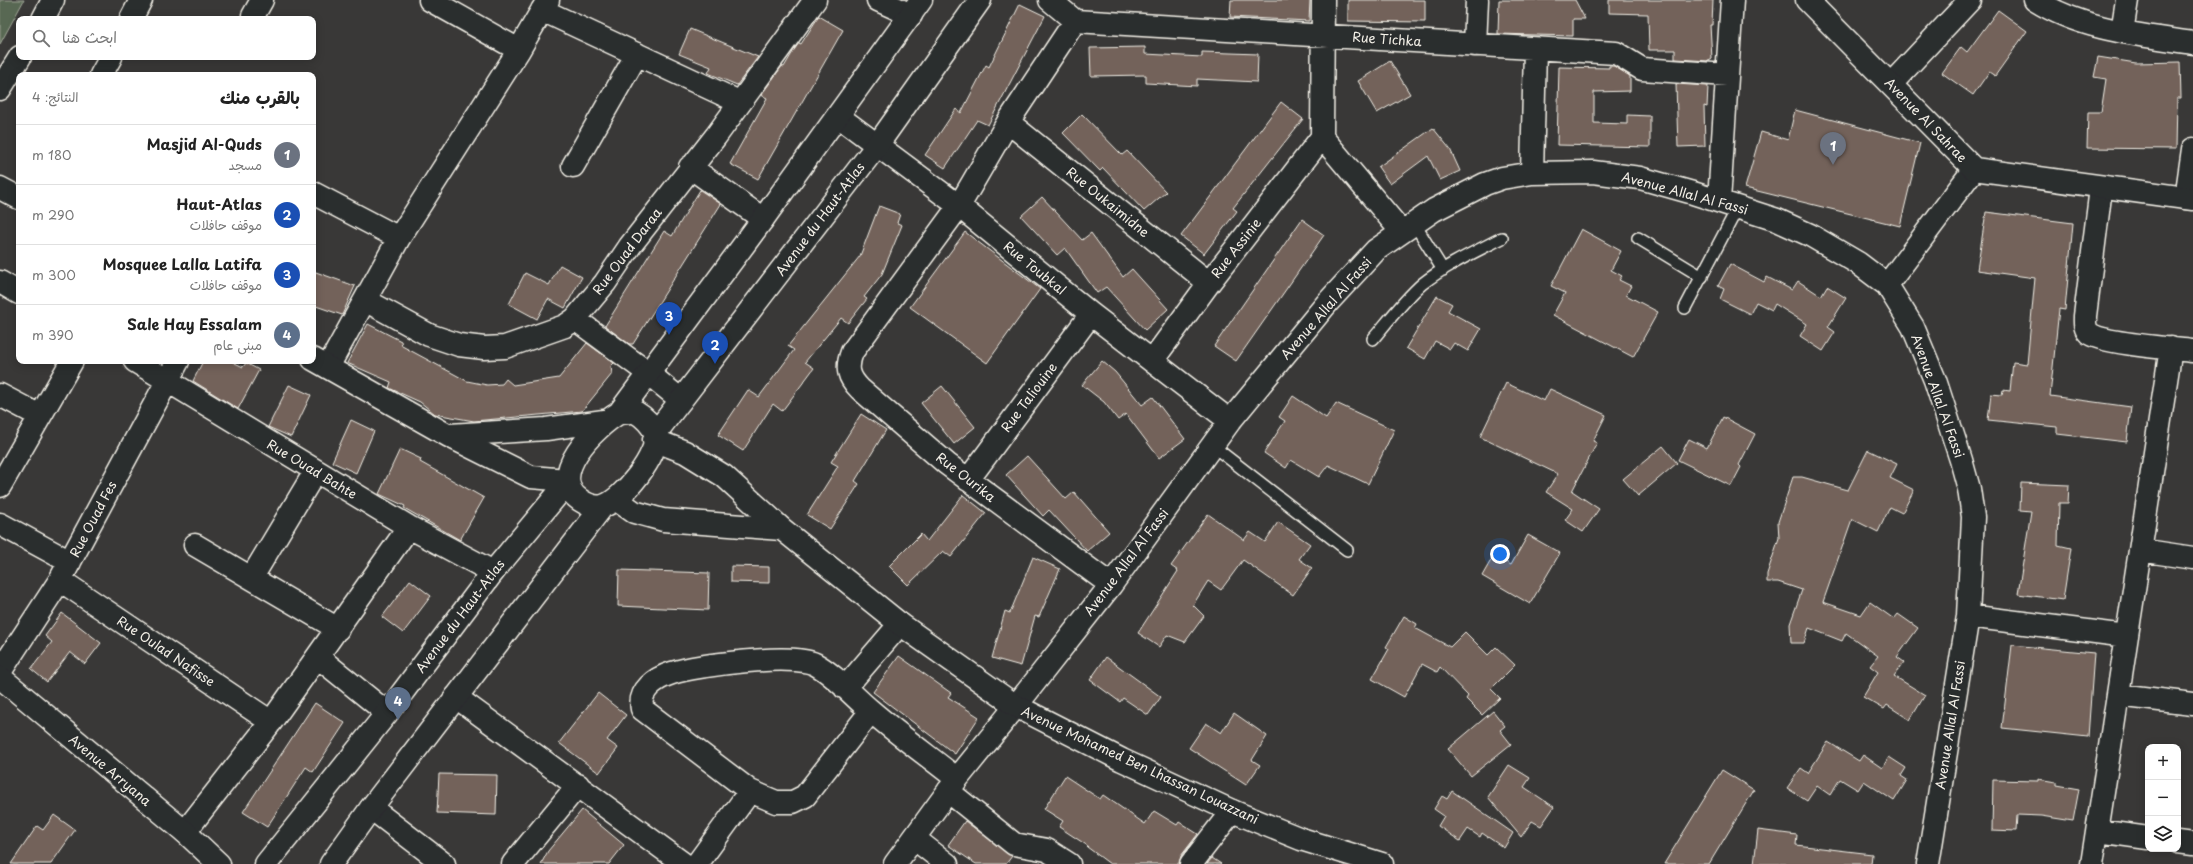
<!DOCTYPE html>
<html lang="ar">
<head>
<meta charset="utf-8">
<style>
	body { margin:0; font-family:"Playpen Sans","Playpen Sans Arabic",sans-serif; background:#f6f6f6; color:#222; direction:rtl }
	.controls { position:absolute; right:12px; bottom:12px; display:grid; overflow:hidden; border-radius:8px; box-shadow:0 2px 10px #0003 }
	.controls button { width:36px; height:36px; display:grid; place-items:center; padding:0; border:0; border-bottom:1px solid #e0e0e0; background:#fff; color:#222; font:20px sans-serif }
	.you { position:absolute; left:1500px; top:554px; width:14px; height:14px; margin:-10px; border:3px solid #fff; border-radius:50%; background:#1a73e8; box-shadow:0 0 0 6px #1a73e833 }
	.badge { display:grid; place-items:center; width:26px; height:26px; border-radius:50%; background:#2563eb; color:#fff; font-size:13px; font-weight:700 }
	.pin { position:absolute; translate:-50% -33px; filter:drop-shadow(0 1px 2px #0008) }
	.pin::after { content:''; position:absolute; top:21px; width:14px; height:12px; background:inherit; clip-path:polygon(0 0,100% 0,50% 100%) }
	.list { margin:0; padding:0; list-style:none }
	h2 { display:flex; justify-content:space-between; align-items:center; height:52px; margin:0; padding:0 16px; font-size:17px }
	h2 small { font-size:13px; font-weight:400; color:#767676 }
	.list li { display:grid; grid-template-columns:26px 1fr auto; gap:12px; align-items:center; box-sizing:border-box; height:60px; padding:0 16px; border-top:1px solid #e0e0e0 }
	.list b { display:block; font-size:15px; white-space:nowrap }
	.list p { margin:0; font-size:13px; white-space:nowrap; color:#767676 }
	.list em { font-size:13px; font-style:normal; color:#767676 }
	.icon { flex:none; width:22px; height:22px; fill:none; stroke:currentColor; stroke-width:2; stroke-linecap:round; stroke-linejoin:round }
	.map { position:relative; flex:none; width:2193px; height:864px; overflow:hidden; direction:ltr }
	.search { position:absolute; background:#fff; box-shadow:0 2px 10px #0003; left:16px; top:16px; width:300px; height:44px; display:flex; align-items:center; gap:10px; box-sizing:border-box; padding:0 14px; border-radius:8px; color:#767676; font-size:15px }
	.panel { position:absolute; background:#fff; box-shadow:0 2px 10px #0003; left:16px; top:72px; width:300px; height:292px; border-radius:8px; direction:rtl }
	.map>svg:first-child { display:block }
	.green { fill:#586852; stroke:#a6ac9d }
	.building { fill:#73625a; stroke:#f4f1e8 }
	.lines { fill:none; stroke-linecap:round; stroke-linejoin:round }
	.lane-casing { stroke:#f4f1e8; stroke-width:14 }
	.street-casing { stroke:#f4f1e8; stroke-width:25 }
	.secondary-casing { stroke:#f4f1e8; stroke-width:25 }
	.lane { stroke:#2a2d2e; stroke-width:11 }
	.street { stroke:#2a2d2e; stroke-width:22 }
	.secondary { stroke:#2a2d2e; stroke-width:22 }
	.labels { text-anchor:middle; stroke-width:4; stroke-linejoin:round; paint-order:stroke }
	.street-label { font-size:13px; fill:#f4f1e8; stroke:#2a2d2e }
</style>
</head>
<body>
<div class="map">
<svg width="2193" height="864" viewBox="0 0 2193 864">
	<rect width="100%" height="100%" fill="#393837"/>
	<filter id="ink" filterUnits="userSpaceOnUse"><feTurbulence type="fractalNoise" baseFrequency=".025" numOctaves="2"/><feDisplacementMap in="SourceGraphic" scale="8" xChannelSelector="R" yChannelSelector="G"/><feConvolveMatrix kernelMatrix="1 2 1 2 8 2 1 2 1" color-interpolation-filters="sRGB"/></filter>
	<g filter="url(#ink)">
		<!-- green -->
		<path class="green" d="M 0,0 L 24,0 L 0,44 Z"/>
		<!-- building -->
		<path class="building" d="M 1231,0 L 1310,0 L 1309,21 L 1230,17 Z
			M 1348,0 L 1425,0 L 1425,22 L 1348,21 Z
			M 1499,0 L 1575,0 L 1585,19 L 1573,19 L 1573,36 L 1498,34 Z
			M 1609,0 L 1713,0 L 1712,25 L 1710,25 L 1712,59 L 1709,61 L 1675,59 L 1675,50 L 1649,50 L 1648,14 L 1609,13 Z
			M 1020,4 L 1045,16 L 988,125 L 977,120 L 945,168 L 925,155 L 956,109 L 961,113 L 986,65 L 989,67 Z
			M 1998,10 L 2027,31 L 1995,76 L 1989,72 L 1973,95 L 1942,73 L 1961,47 L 1967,52 Z
			M 819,16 L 843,30 L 758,179 L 730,164 L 767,98 L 761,95 L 782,66 L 784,67 L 794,50 L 799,43 L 801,44 Z
			M 690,29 L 758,57 L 737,85 L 708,73 L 711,67 L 679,54 Z
			M 1145,47 L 1145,54 L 1202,57 L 1202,52 L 1258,54 L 1257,82 L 1197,79 L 1197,86 L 1146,83 L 1146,75 L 1091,76 L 1090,48 Z
			M 2098,57 L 2136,63 L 2180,62 L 2181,98 L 2177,98 L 2176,149 L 2087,148 L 2088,112 L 2101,112 L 2106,79 L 2094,77 Z
			M 1390,61 L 1410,94 L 1377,113 L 1358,81 Z
			M 1609,66 L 1614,66 L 1630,76 L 1630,91 L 1594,92 L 1594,123 L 1627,124 L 1627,115 L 1650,116 L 1650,147 L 1557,145 L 1559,67 L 1609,68 Z
			M 1676,84 L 1708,86 L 1707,107 L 1704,106 L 1705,146 L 1678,147 Z
			M 1281,102 L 1303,119 L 1233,208 L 1237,211 L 1204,254 L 1181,236 Z
			M 1795,110 L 1920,143 L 1900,226 L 1745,188 L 1761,132 L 1788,140 Z
			M 1082,114 L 1122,155 L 1127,151 L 1166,192 L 1144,211 L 1103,168 L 1100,171 L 1063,133 Z
			M 1433,128 L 1450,149 L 1460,171 L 1440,180 L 1428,156 L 1390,184 L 1378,167 Z
			M 700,190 L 721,204 L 633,344 L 629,344 L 605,326 L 664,231 L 672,236 Z
			M 1042,197 L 1082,240 L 1091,233 L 1123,277 L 1132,269 L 1168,309 L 1145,330 L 1106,287 L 1097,293 L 1065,248 L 1057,255 L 1021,216 Z
			M 879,206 L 900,214 L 897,223 L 902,225 L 882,274 L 864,297 L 867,299 L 848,323 L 841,318 L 805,362 L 814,368 L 782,411 L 773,404 L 743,451 L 718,435 L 748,390 L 759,397 L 794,350 L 788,346 L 860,256 Z
			M 1986,212 L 2073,223 L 2065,310 L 2059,309 L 2050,396 L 2131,407 L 2127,442 L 2057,434 L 2057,427 L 1988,420 L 1991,394 L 2002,395 L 2003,390 L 2010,391 L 2013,362 L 2027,364 L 2035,278 L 1977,270 Z
			M 1302,219 L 1324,235 L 1236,361 L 1214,346 Z
			M 1581,229 L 1621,251 L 1611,270 L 1622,276 L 1619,280 L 1631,286 L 1626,295 L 1658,312 L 1633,357 L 1553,315 L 1565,293 L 1551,286 Z
			M 965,232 L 1040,289 L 987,363 L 910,307 Z
			M 1730,264 L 1764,282 L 1767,277 L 1792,290 L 1798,281 L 1821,296 L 1827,286 L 1846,298 L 1828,327 L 1835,332 L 1823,351 L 1800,336 L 1807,324 L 1775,304 L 1772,310 L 1756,302 L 1750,314 L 1720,299 L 1724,289 L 1718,286 Z
			M 560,265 L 582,277 L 565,308 L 548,299 L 537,319 L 509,304 L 525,273 L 549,285 Z
			M 313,271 L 355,286 L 342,315 L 313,305 Z
			M 1437,296 L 1452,304 L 1448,311 L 1481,329 L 1468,351 L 1454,343 L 1450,349 L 1435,341 L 1425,359 L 1406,348 Z
			M 368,324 L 401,341 L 402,346 L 467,381 L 487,385 L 502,384 L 506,379 L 513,385 L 559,378 L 587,343 L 614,363 L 611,366 L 612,374 L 582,411 L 474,421 L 435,414 L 420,402 L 389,388 L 391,382 L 347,363 Z
			M 203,361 L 231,361 L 243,367 L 246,363 L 259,370 L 238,409 L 193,381 Z
			M 1102,361 L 1115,372 L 1142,405 L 1153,397 L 1185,439 L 1159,458 L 1126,414 L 1118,420 L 1104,402 L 1082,385 Z
			M 1506,383 L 1544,401 L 1550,389 L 1606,415 L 1593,441 L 1597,443 L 1572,491 L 1599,509 L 1583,532 L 1565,520 L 1573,509 L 1546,492 L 1558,474 L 1480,437 Z
			M 289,385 L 311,395 L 291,437 L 268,427 Z
			M 942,386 L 975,427 L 954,444 L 921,403 Z
			M 1293,396 L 1326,418 L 1336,403 L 1394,430 L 1368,484 L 1328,465 L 1319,477 L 1291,460 L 1286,468 L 1264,453 L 1285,421 L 1279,417 Z
			M 861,414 L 886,430 L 855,481 L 859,484 L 830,529 L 807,515 L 838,466 L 831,462 Z
			M 1723,417 L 1755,434 L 1739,465 L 1741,467 L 1731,486 L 1678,460 L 1689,439 L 1707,448 Z
			M 351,420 L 374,431 L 356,473 L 332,462 Z
			M 1663,446 L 1677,463 L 1638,496 L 1623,479 Z
			M 400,449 L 421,459 L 420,462 L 484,498 L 460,540 L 404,508 L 405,506 L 379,494 Z
			M 1868,450 L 1897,464 L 1890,478 L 1914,490 L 1902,513 L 1890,507 L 1878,532 L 1852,519 L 1823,602 L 1861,615 L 1870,602 L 1894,619 L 1898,614 L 1918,628 L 1897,657 L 1904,662 L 1894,676 L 1925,695 L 1910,720 L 1887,705 L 1884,709 L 1863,697 L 1878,672 L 1870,666 L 1878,656 L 1846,633 L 1842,641 L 1809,628 L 1804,643 L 1791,643 L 1790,624 L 1802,590 L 1778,582 L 1767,582 L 1767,574 L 1779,538 L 1778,522 L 1793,477 L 1802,477 L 1848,490 Z
			M 1027,456 L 1066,499 L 1074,492 L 1109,532 L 1087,551 L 1049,510 L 1043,516 L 1006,475 Z
			M 2021,483 L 2069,485 L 2068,503 L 2059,503 L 2058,545 L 2071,548 L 2063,600 L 2018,594 L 2031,511 L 2020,510 Z
			M 963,495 L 986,513 L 951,557 L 943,551 L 908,585 L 889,566 L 921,534 L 927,541 Z
			M 1208,514 L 1244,540 L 1250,532 L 1265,542 L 1278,522 L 1310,544 L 1299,559 L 1312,568 L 1293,595 L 1243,560 L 1221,590 L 1208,581 L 1193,605 L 1204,616 L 1185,642 L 1167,635 L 1159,647 L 1138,633 L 1178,571 L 1171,566 Z
			M 1528,535 L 1560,553 L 1530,604 L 1482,576 L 1494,555 L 1511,565 Z
			M 1033,557 L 1060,569 L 1039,617 L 1035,616 L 1021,666 L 992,658 L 1005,611 L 1010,613 Z
			M 731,566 L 769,567 L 769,583 L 731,582 Z
			M 619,570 L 709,573 L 708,610 L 618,606 Z
			M 410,580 L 431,596 L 403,633 L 382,617 Z
			M 62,613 L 101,643 L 85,664 L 70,652 L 47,682 L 31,669 L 52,642 L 45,636 Z
			M 1404,616 L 1417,624 L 1415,628 L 1450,647 L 1465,632 L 1488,655 L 1496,647 L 1515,665 L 1491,689 L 1500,698 L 1482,715 L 1466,699 L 1468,696 L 1440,667 L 1437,672 L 1422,664 L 1404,697 L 1372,679 L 1389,649 L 1386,647 Z
			M 2012,645 L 2094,653 L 2088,737 L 2002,728 Z
			M 899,656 L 951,693 L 948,697 L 979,717 L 955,754 L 873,692 Z
			M 1106,657 L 1161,697 L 1148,715 L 1123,698 L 1120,702 L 1090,680 Z
			M 598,693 L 626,715 L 607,740 L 618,748 L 599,773 L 559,743 Z
			M 315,703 L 345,723 L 313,772 L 306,767 L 267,827 L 243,812 Z
			M 1493,711 L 1505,726 L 1500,730 L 1511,744 L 1471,776 L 1448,749 Z
			M 1234,713 L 1267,736 L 1252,760 L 1260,765 L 1246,785 L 1189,748 L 1206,723 L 1221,733 Z
			M 1828,742 L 1859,761 L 1863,755 L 1882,768 L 1889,757 L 1906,768 L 1901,776 L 1907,780 L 1894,801 L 1864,781 L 1858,790 L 1840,779 L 1830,795 L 1817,786 L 1807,801 L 1787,788 L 1801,768 L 1808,773 Z
			M 1509,765 L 1530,778 L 1524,787 L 1554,807 L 1541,826 L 1532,821 L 1521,837 L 1488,797 Z
			M 1722,770 L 1754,790 L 1709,864 L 1664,864 Z
			M 439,774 L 497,775 L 496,815 L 437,813 Z
			M 1065,776 L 1100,799 L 1103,795 L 1145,824 L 1154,811 L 1177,825 L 1179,822 L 1198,834 L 1181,856 L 1179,864 L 1110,864 L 1087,847 L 1088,846 L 1059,827 L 1063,821 L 1044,809 Z
			M 2038,779 L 2056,782 L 2056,785 L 2079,789 L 2073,821 L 2041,816 L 2017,815 L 2016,831 L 1992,830 L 1993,780 L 2038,781 Z
			M 1452,791 L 1513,833 L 1504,848 L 1482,833 L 1480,837 L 1468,829 L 1460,841 L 1438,826 L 1444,816 L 1434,809 L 1442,796 L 1447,799 Z
			M 582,810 L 624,845 L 609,864 L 541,864 L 548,851 Z
			M 54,815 L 75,830 L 51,864 L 11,864 L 37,826 L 43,830 Z
			M 965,821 L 1012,856 L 1006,864 L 976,864 L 948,845 Z
			M 1758,830 L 1797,835 L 1796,845 L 1872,854 L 1871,864 L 1754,864 Z
			M 1212,858 L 1221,864 L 1207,864 Z"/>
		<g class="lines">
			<!-- lane casing -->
			<g class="lane-casing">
				<path id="lane" d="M 1414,223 L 1443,270
					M 1638,238 L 1702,277
					M 1685,308 L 1738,207
					M 1373,339 C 1389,320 1404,300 1422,284 C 1446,265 1475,252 1502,238
					M 1213,446 L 1347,550"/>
			</g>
			<!-- street casing -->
			<g class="street-casing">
				<path id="street" d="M 430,0 L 519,50
					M 878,0 L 911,15
					M 1050,0 L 1075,21 L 1616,53 L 1642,69 L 1727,75
					M 1323,0 L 1322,137 L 1401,231
					M 2035,0 C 2082,30 2140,35 2193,43
					M 542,10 L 739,102
					M 253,16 L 262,0
					M 131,19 L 141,0
					M 1075,21 L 1008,122 L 959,206 L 852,352 C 846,368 848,377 860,389 L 947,464 L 1111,585
					M 2122,32 L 2127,0
					M 1475,45 L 1477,0
					M 101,75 L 111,57
					M 1891,84 L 1970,0
					M 838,116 L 959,206 L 1091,314 L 1230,421
					M 1008,122 L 1209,283
					M 573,166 L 637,54
					M 690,167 L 763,219
					M 1532,173 L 1535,49
					M 2101,188 L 2085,316 C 2085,322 2084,328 2089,333 C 2100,343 2175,349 2193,351
					M 313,193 L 399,238
					M 2186,198 L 2193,149
					M 1719,201 L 1732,0
					M 0,282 L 19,293
					M 1887,285 L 1974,169
					M 365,300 L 429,335 L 459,345 L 484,348 L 505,347 L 565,326 L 575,319 L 605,283 L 630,246 L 716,136 L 815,0
					M 575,319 L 648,373 L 681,400
					M 135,361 L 409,527 L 493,572
					M 1152,361 L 1209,283 L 1322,137
					M 328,367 L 399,238 L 519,50 L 548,0
					M 0,395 L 40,416
					M 968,480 L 1091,314
					M 0,486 L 72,361
					M 0,524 L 70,562
					M 195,545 L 338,629
					M 2140,550 L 2193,558
					M 252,577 L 315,472
					M 60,580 L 271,722
					M 1968,616 L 2127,636
					M 318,657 L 387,713
					M 0,672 L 60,580 L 178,361
					M 845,688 L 900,624
					M 2118,695 L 2193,704
					M 456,697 L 684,864
					M 871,711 L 805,796 L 793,802 L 776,802 L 750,791 L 642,709 C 638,690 656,678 672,673 C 697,665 793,653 815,664 C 834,674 854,697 871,711 C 899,735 928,756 957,779
					M 948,791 L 1014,844 L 1047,850 L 1069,864
					M 371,808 L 444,864
					M 2098,831 L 2148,838
					M 185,832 L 271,722 L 409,527
					M 915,839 L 947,864
					M 2178,842 L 2193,844
					M 513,864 L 578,785
					M 697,864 L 750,791
					M 895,864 L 957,779 L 1016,706 L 1111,585 L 1230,421 L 1328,302 L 1376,250 L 1434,210 L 1485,184 L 1502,178 L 1532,173 L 1593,172 L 1640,178 L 1693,193 L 1777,220 L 1810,235 L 1858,263 L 1887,285 L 1913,327 L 1935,380 L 1961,460 L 1969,489 L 1973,517 L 1968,616 L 1928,864
					M 1191,864 L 1232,811
					M 2092,864 L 2171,348"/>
			</g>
			<!-- secondary casing -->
			<g class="secondary-casing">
				<path id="secondary" d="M 1807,0 L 1974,169 L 2193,199
					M 43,19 L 53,0
					M 0,89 L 20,57
					M 0,188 L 19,198
					M 313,359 L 449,436 L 531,477 L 567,480
					M 619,413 L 763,219 L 921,0
					M 619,413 C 624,413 632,411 637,413 C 644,417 652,425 655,433 C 661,453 622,501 603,506 C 595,508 586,504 580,500 C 545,476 595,427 619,413 Z
					M 655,434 L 878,144 L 980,0
					M 450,435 L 546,429 L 604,421
					M 654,440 L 685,452 L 724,476 L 782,529 L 900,624 L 1016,706 L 1122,760 L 1232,811 L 1301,839 L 1382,864
					M 617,500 L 634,512 L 663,520 L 782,529
					M 0,677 L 185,832 L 219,864
					M 266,864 L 387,713 L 493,572 L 567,483
					M 331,864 L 371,808 L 602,507"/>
			</g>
			<!-- lane -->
			<use href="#lane" class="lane"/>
			<!-- street -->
			<use href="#street" class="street"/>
			<!-- secondary -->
			<use href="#secondary" class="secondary"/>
		</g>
	</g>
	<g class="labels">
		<!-- street labels -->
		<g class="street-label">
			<text transform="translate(1387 39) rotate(4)" y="5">Rue Tichka</text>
			<text transform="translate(1926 120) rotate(46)" y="5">Avenue Al Sahrae</text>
			<text transform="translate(1685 193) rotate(15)" y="5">Avenue Allal Al Fassi</text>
			<text transform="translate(1108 202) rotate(39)" y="5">Rue Oukaimidne</text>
			<text transform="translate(820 219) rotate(-53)" y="5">Avenue du Haut-Atlas</text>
			<text transform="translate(1236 248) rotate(-52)" y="5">Rue Assinie</text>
			<text transform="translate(627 251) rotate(-53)" y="5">Rue Ouad Daraa</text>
			<text transform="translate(1035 268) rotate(39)" y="5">Rue Toubkal</text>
			<text transform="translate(1326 308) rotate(-49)" y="5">Avenue Allal Al Fassi</text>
			<text transform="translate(1938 396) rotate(70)" y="5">Avenue Allal Al Fassi</text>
			<text transform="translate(1029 397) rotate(-53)" y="5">Rue Taliouine</text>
			<text transform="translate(312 469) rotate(31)" y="5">Rue Ouad Bahte</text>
			<text transform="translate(966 477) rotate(38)" y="5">Rue Ourika</text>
			<text transform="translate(93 519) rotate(-62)" y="5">Rue Ouad Fes</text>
			<text transform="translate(1126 562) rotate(-53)" y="5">Avenue Allal Al Fassi</text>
			<text transform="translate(460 616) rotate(-53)" y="5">Avenue du Haut-Atlas</text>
			<text transform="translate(166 651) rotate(34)" y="5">Rue Oulad Nafisse</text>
			<text transform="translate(1950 725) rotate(-81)" y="5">Avenue Allal Al Fassi</text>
			<text transform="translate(1140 765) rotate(25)" y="5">Avenue Mohamed Ben Lhassan Louazzani</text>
			<text transform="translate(110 770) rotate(40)" y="5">Avenue Arryana</text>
		</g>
	</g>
</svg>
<div class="controls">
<button>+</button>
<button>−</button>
<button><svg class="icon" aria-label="layers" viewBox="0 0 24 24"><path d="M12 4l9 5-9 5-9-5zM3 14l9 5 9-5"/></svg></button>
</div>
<div class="you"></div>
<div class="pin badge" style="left:1833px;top:165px;background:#6b7280">1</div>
<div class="pin badge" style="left:715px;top:364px;background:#1a4fb4">2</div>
<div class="pin badge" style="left:669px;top:335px;background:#1a4fb4">3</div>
<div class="pin badge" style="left:398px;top:720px;background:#5c6f8a">4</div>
<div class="search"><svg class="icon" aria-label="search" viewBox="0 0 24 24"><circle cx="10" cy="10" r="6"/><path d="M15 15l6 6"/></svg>ابحث هنا</div>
<section class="panel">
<h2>بالقرب منك<small>النتائج: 4</small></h2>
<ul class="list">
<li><span class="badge" style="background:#6b7280">1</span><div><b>Masjid Al-Quds</b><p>مسجد</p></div><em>180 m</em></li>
<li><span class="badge" style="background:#1a4fb4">2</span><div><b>Haut-Atlas</b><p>موقف حافلات</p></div><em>290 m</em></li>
<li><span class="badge" style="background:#1a4fb4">3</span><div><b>Mosquee Lalla Latifa</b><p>موقف حافلات</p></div><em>300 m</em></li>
<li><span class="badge" style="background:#5c6f8a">4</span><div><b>Sale Hay Essalam</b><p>مبنى عام</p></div><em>390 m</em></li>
</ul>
</section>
</div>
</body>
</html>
